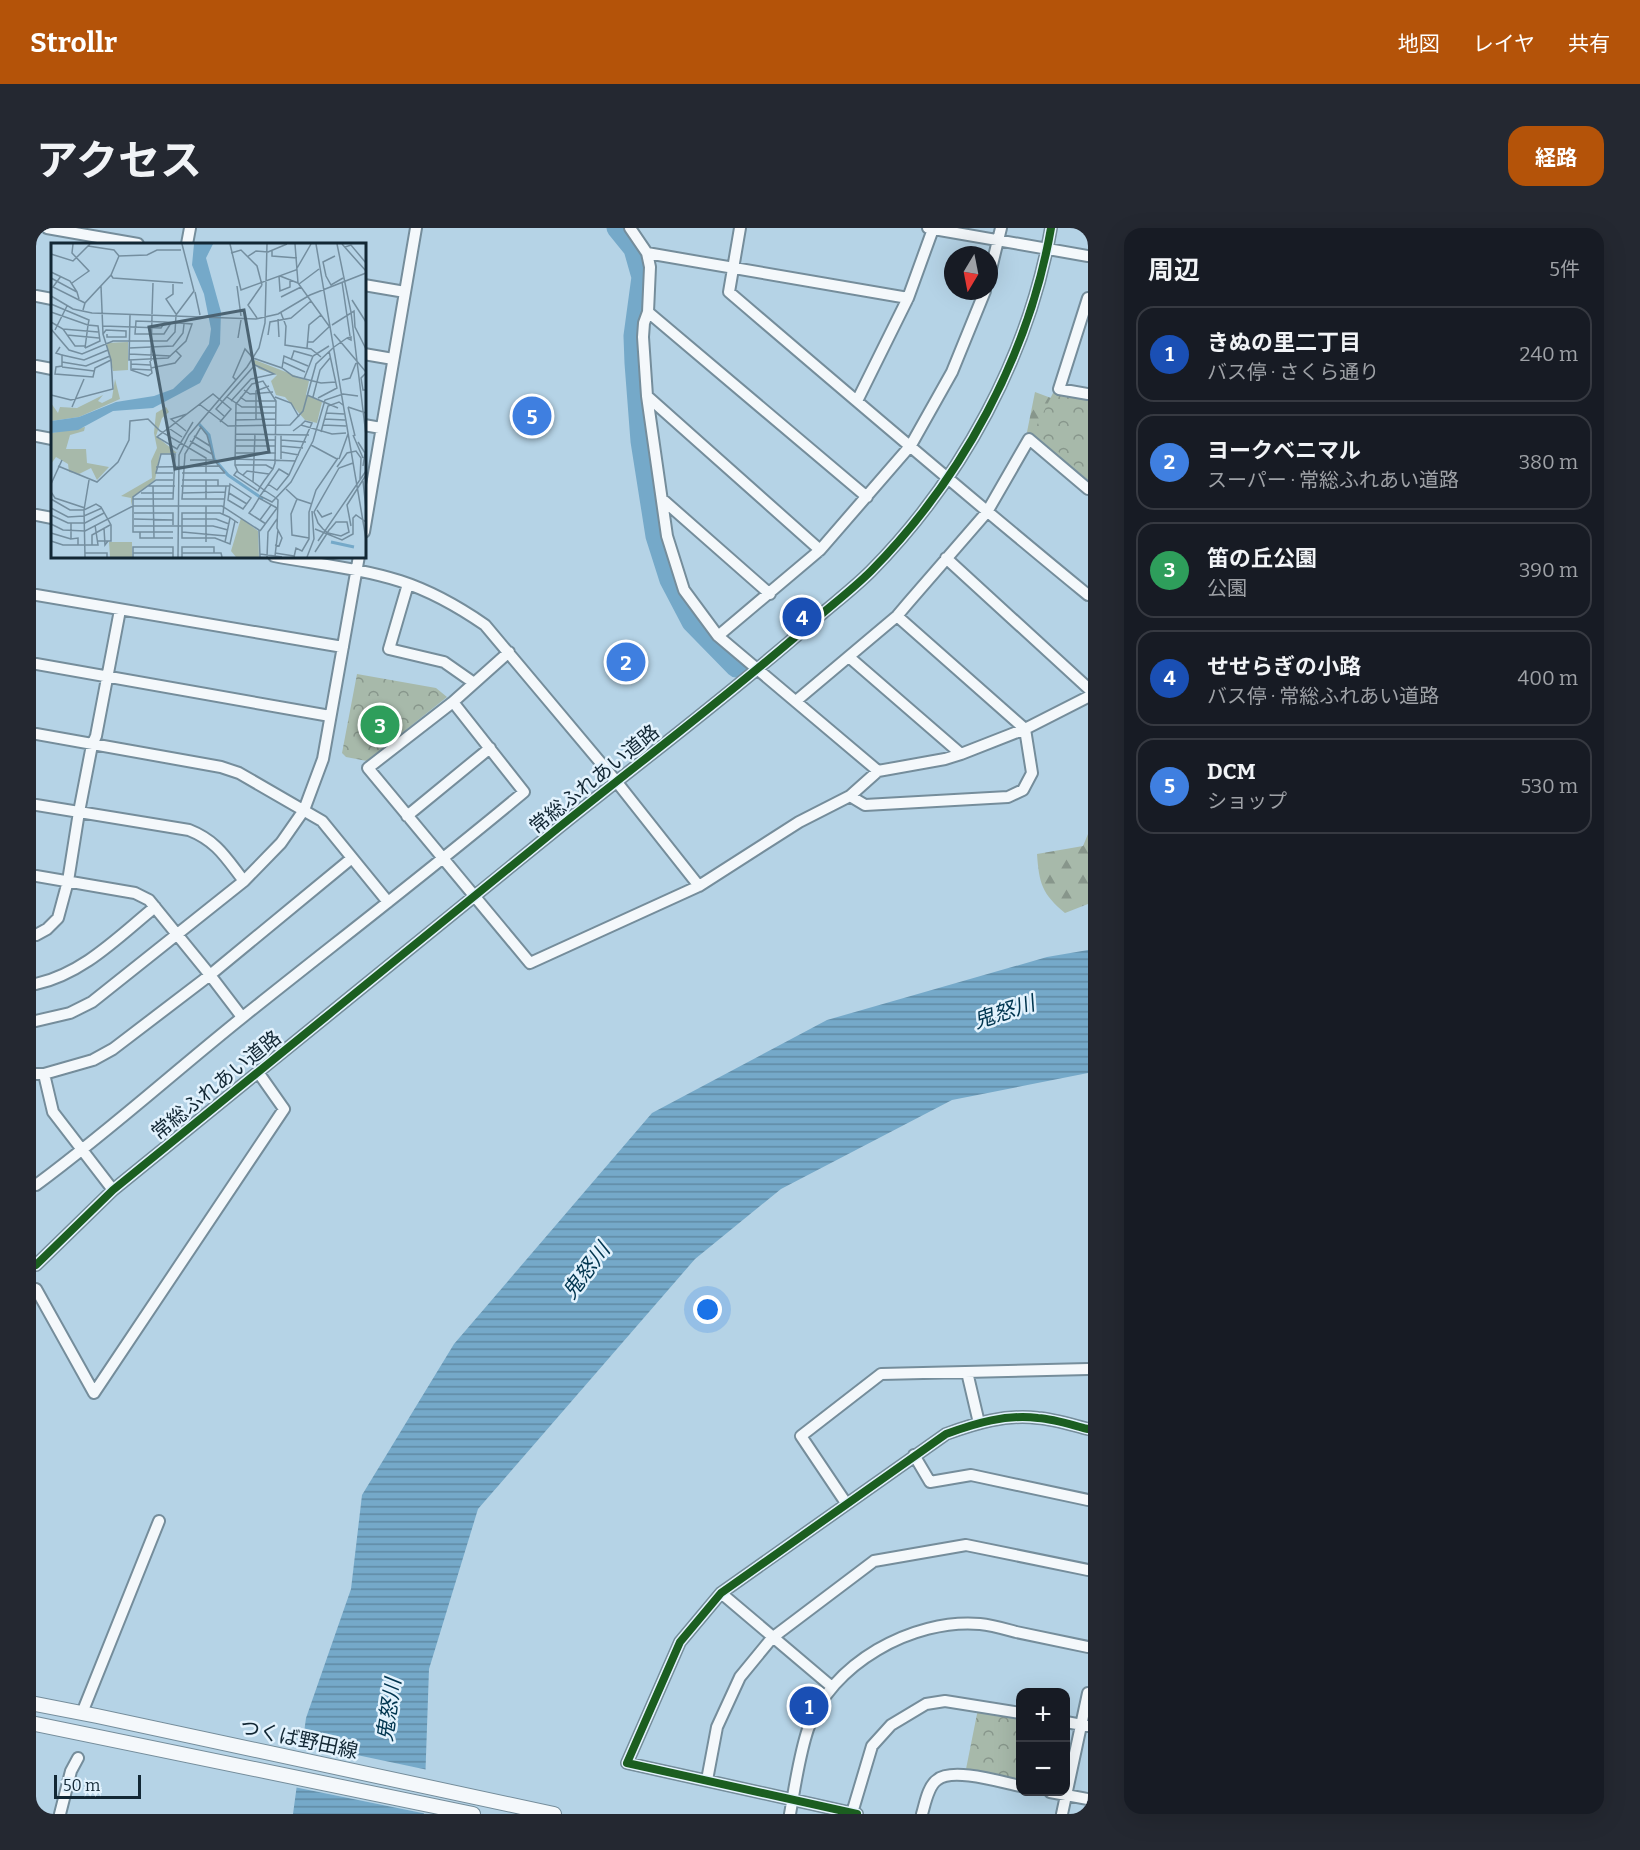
<!DOCTYPE html>
<html lang="ja">
<head>
<meta charset="utf-8">
<style>
	body { margin:0; font-family:Bitter,"Noto Sans JP",serif; background:#242831; color:#f1f3f6 }
	.controls { position:absolute; right:18px; bottom:18px; display:grid; overflow:hidden; border-radius:12px; box-shadow:0 6px 24px #0002 }
	.controls button { width:54px; height:54px; display:grid; place-items:center; padding:0; border:0; border-bottom:2px solid #363941; background:#171b24; color:#f1f3f6; font:30px sans-serif }
	.compass { position:absolute; left:908px; top:18px; width:54px; height:54px; border-radius:50%; background:#171b24; box-shadow:0 6px 24px #0002; rotate:190deg }
	.scale { position:absolute; left:18px; bottom:15px; width:87px; box-sizing:border-box; padding-left:6px; border:3px solid #122734; border-top:0; font-size:16px; line-height:21px; white-space:nowrap; color:#122734; -webkit-text-stroke:4px #e2f2fd; paint-order:stroke }
	.you { position:absolute; left:672px; top:1082px; width:21px; height:21px; margin:-15px; border:4px solid #fff; border-radius:50%; background:#1a73e8; box-shadow:0 0 0 9px #1a73e833 }
	.badge { display:grid; place-items:center; width:39px; height:39px; border-radius:50%; background:#b45309; color:#fff; font-size:20px; font-weight:700 }
	.pin { position:absolute; translate:-50% -50%; border:3px solid #fff; box-shadow:0 2px 6px #0006 }
	.list { margin:0; padding:0; list-style:none }
	h2 { display:flex; justify-content:space-between; align-items:center; height:78px; margin:0; padding:0 24px; font-size:26px }
	h2 small { font-size:20px; font-weight:400; color:#9ea1a6 }
	.list li { display:grid; grid-template-columns:39px 1fr auto; gap:18px; align-items:center; box-sizing:border-box; height:96px; margin:0 12px 12px; padding:0 12px; border:2px solid #363941; border-radius:18px }
	.list b { display:block; font-size:22px; white-space:nowrap }
	.list p { margin:0; font-size:20px; white-space:nowrap; color:#9ea1a6 }
	.list em { font-size:20px; font-style:normal; color:#9ea1a6 }
	.map { position:relative; flex:none; width:1052px; height:1586px; overflow:hidden; border-radius:18px }
	header { display:flex; align-items:center; gap:36px; box-sizing:border-box; height:84px; padding:0 30px; background:#b45309; color:#fff }
	header strong { font-size:28px }
	nav { display:flex; gap:33px; margin-inline-start:auto; font-size:21px }
	.intro { display:flex; align-items:center; justify-content:space-between; box-sizing:border-box; height:144px; padding:0 36px }
	h1 { margin:0; font-size:42px }
	.button { padding:15px 27px; border-radius:18px; background:#b45309; color:#fff; font-size:21px; font-weight:700 }
	main { display:flex; gap:36px; padding:0 36px }
	aside { flex:1; background:#171b24; border-radius:18px; box-shadow:0 6px 24px #0002 }
	.map>svg:first-child { display:block }
	.forest { fill:url(#forest-firs) }
	.park { fill:url(#park-crowns) }
	.water { fill:url(#water-rules) }
	.pier { fill:#b5d3e6 }
	.lines { fill:none; stroke-linecap:round; stroke-linejoin:round }
	.river { stroke:#75a9c9; stroke-width:21 }
	.minor-casing { stroke:#758d9b; stroke-width:14 }
	.major-casing { stroke:#758d9b; stroke-width:16 }
	.minor { stroke:#f4f8fb; stroke-width:10 }
	.major { stroke:#f4f8fb; stroke-width:14 }
	.cycleway-casing { stroke:#e2f2fd; stroke-width:11 }
	.cycleway { stroke:#1b5e20; stroke-width:8 }
	.labels { text-anchor:middle; stroke-width:5; stroke-linejoin:round; paint-order:stroke }
	.street-label { font-size:20px; fill:#122734; stroke:#e2f2fd }
	.water-label { font-size:21px; font-style:italic; fill:#00354f; stroke:#e2f2fd }
	.inset-river { fill:none; stroke:#75a9c9; stroke-width:3 }
	.inset-road { fill:none; stroke:#748e9f; stroke-width:1.5 }
	.view { fill:#4b6372; fill-opacity:0.15; stroke:#4b6372; stroke-width:3 }
	.inset-edge { fill:none; stroke:#122734; stroke-width:3 }
</style>
</head>
<body>
<header>
<strong>Strollr</strong>
<nav><a>地図</a><a>レイヤ</a><a>共有</a></nav>
</header>
<div class="intro"><h1>アクセス</h1><a class="button">経路</a></div>
<main>
<div class="map">
<svg width="1052" height="1586" viewBox="0 0 1052 1586">
	<defs>
		<pattern id="forest-firs" width="22" height="20" patternUnits="userSpaceOnUse" patternTransform="scale(1.5)"><rect width="22" height="20" fill="#a7b9aa"/><path d="M5 1l3.5 6h-7zM16 11l3.5 6h-7z" fill="#87968b"/></pattern>
		<pattern id="park-crowns" width="20" height="18" patternUnits="userSpaceOnUse" patternTransform="scale(1.5)"><rect width="20" height="18" fill="#a7b9aa"/><path d="M2 6a3 3 0 1 1 6 0M12 15a3 3 0 1 1 6 0" fill="none" stroke="#87968b"/></pattern>
		<pattern id="water-rules" width="6" height="5" patternUnits="userSpaceOnUse" patternTransform="scale(1.5)"><rect width="6" height="5" fill="#75a9c9"/><path d="M0 2.5h6" fill="none" stroke="#5f8aa4"/></pattern>
	</defs>
	<rect width="100%" height="100%" fill="#b5d3e6"/>
	<!-- forest -->
	<path class="forest" d="M 999,164 L 1039,179 L 1052,207 L 1052,252 L 991,204 Z
		M 1052,606 L 1052,676 L 1029,685 C 1006,666 1003,655 1001,626 L 1047,618 Z"/>
	<!-- park -->
	<path class="park" d="M 1017,165 L 1052,171 L 1052,249 L 998,203 Z
		M 321,446 L 400,460 L 411,469 L 331,533 L 310,529 L 306,525 Z
		M 942,1481 L 984,1490 L 984,1553 L 930,1541 Z"/>
	<!-- water -->
	<path class="water" d="M 1052,722 L 1052,845 L 916,872 L 745,961 L 659,1031 L 442,1281 L 393,1441 L 388,1586 L 257,1586 L 270,1490 L 315,1361 L 326,1267 L 418,1116 L 616,885 L 791,792 L 1011,729 Z"/>
	<!-- pier -->
	<path class="pier" d="M 264,1515 L 392,1542 L 391,1586 L 258,1559 Z"/>
	<g class="lines">
		<!-- river -->
		<path class="river" d="M 581,0 L 598,21 L 606,49 L 598,108 L 599,135 L 605,213 L 620,308 L 634,352 L 656,394 L 700,439"/>
		<!-- minor casing -->
		<g class="minor-casing">
			<path id="minor" d="M 11,0 L 102,16
				M 594,0 L 611,25 L 614,39 L 612,84 L 608,95 L 607,109 L 611,168 L 631,308 L 648,362 L 682,408 L 842,543
				M 704,0 L 693,64 C 812,166 931,268 1052,367
				M 892,0 L 1052,28
				M 151,16 L 154,0
				M 611,25 L 872,70
				M 953,49 L 965,0
				M 328,57 L 369,64
				M 0,68 L 16,71
				M 1052,70 L 1023,161 L 1052,166
				M 612,84 L 831,269
				M 328,126 L 357,131
				M 0,138 L 16,141
				M 611,168 L 784,322
				M 821,173 L 872,70 L 897,1
				M 328,197 L 345,200
				M 0,208 L 16,211
				M 626,271 L 734,366
				M 0,287 L 16,290
				M 328,304 L 380,0
				M 238,328 C 279,336 323,340 364,353 C 395,363 423,379 449,397 L 580,553 L 663,658
				M 910,330 L 1052,460
				M 372,356 L 353,421 L 408,434 L 438,455
				M 0,367 L 307,419
				M 682,408 L 784,322 L 875,217 L 916,144 L 949,63
				M 473,424 L 417,474 L 332,540 L 494,735 L 663,658 L 763,594 L 814,568 L 842,543 L 909,531 L 925,526 L 989,501 L 1052,469
				M 813,429 L 925,526
				M 0,436 L 294,488
				M 760,473 L 861,388 L 872,375 L 951,284 L 993,211 L 1052,261
				M 0,506 L 185,539 L 203,545 L 286,593 L 352,674
				M 814,568 L 829,577 L 972,569 L 987,562 L 996,545 L 989,501 L 861,388
				M 0,577 L 153,602 C 181,613 190,630 208,653
				M 371,588 L 454,520
				M 0,648 L 99,665 L 113,672 L 174,747 L 206,789
				M 0,707 L 11,701 L 22,690 L 32,653 L 43,584 L 56,517 L 60,508 L 84,382
				M 0,756 C 48,745 82,709 119,679
				M 0,793 L 34,785 L 56,774 L 208,653 L 245,615 L 268,582 L 287,531 L 323,328
				M 0,846 L 8,846 L 57,832 L 77,821 L 174,747 L 316,630
				M 8,846 L 17,884 L 77,962
				M 0,957 C 72,904 138,844 208,788 C 302,713 397,640 488,564 L 417,474
				M 0,1037 L 77,962 C 223,843 370,724 516,605 C 601,536 690,470 773,397 C 793,379 816,362 835,343 C 926,251 993,127 1015,0
				M 0,1061 L 58,1165 L 248,881 L 222,844
				M 931,1144 L 943,1195
				M 878,1227 L 894,1254 L 935,1247 L 1052,1272
				M 810,1275 L 765,1208 L 845,1146 L 1052,1141
				M 685,1365 L 796,1459
				M 46,1485 L 123,1293
				M 1030,1494 L 1052,1498
				M 671,1552 L 681,1499 L 704,1449 L 736,1410 L 838,1333 L 930,1317 L 1052,1342
				M 1014,1564 L 1052,1571
				M 816,1585 L 836,1518 L 855,1497 L 890,1476 L 909,1473 L 984,1485
				M 24,1586 L 35,1543 L 42,1530
				M 754,1586 C 759,1558 763,1528 772,1501 C 794,1436 877,1390 944,1396 C 956,1397 969,1401 980,1404 C 1004,1409 1028,1414 1052,1419
				M 821,1586 L 591,1535 L 644,1414 L 685,1365 L 910,1206 C 940,1195 970,1186 1002,1190 C 1018,1191 1036,1197 1052,1201
				M 886,1586 C 889,1576 892,1558 901,1552 C 916,1539 965,1554 984,1558
				M 1026,1586 L 1052,1465"/>
		</g>
		<!-- major casing -->
		<g class="major-casing">
			<path id="major" d="M 0,1476 L 61,1488 L 518,1586
				M 0,1496 L 437,1586"/>
		</g>
		<!-- minor -->
		<use href="#minor" class="minor"/>
		<!-- major -->
		<use href="#major" class="major"/>
		<!-- cycleway casing -->
		<g class="cycleway-casing">
			<path id="cycleway" d="M 0,1037 L 77,962 C 223,843 370,724 516,605 C 601,536 690,470 773,397 C 793,379 816,362 835,343 C 926,251 993,127 1015,0
				M 821,1586 L 591,1535 L 644,1414 L 685,1365 L 910,1206 C 940,1195 970,1186 1002,1190 C 1018,1191 1036,1197 1052,1201"/>
		</g>
		<!-- cycleway -->
		<use href="#cycleway" class="cycleway"/>
	</g>
	<g class="labels">
		<!-- street labels -->
		<g class="street-label">
			<text transform="translate(558 551) rotate(-39)" y="7">常総ふれあい道路</text>
			<text transform="translate(180 857) rotate(-39)" y="7">常総ふれあい道路</text>
			<text transform="translate(263 1511) rotate(12)" y="7">つくば野田線</text>
		</g>
		<!-- water labels -->
		<g class="water-label">
			<text transform="translate(968 784) rotate(-18)" y="7">鬼怒川</text>
			<text transform="translate(550 1043) rotate(-53)" y="7">鬼怒川</text>
			<text transform="translate(353 1482) rotate(-82)" y="7">鬼怒川</text>
		</g>
	</g>
	<!-- overview -->
	<g transform="translate(15 15)">
		<rect width="315" height="315" fill="#b5d3e6"/>
		<path d="M 64,136 L 69,156 L 28,174 L 0,178 L 0,160 L 7,170 L 9,164 L 26,165 L 52,152 L 47,158 L 51,160 L 61,155 ZM 115,164 L 118,169 L 111,175 L 105,193 L 126,210 L 109,211 L 104,237 L 82,254 L 80,263 L 80,255 L 70,253 L 101,235 L 100,218 L 106,205 L 103,190 L 105,170 ZM 34,184 L 33,188 L 19,192 L 15,206 L 35,206 L 36,220 L 58,224 L 46,237 L 40,225 L 28,231 L 18,229 L 17,221 L 5,214 L 0,221 L 0,190 Z" fill="#a7b9aa"/>
		<path d="M 77,99 L 77,127 L 62,128 L 55,100 ZM 204,117 L 258,138 L 255,152 L 271,159 L 266,180 L 254,177 L 234,154 L 225,152 L 220,138 L 226,132 L 208,126 L 202,119 ZM 190,275 L 207,288 L 208,314 L 185,314 L 180,308 ZM 58,299 L 81,299 L 81,314 L 59,314 Z" fill="#a7b9aa"/>
		<path d="M 143,1 L 162,1 L 155,15 L 170,69 L 169,101 L 149,140 L 102,165 L 62,168 L 27,187 L 0,190 L 0,178 L 28,174 L 65,159 L 103,153 L 122,146 L 142,127 L 158,101 L 160,86 L 153,51 L 141,22 Z" fill="#75a9c9"/>
		<path class="inset-river" d="M 148,181 L 158,192 L 163,216 L 177,232 L 212,256M 280,299 L 303,304"/>
		<path class="inset-road" d="M 179,1 L 190,47 L 245,27 L 260,1M 244,1 L 247,40 L 278,83M 265,1 L 315,296M 286,1 L 300,69 L 315,192M 291,1 L 315,28M 37,3 L 63,7 L 68,13 L 96,12 L 106,7 L 130,7M 294,4 L 300,2 L 315,20M 221,8 L 221,13 L 246,15M 180,10 L 190,7 L 206,23 L 211,42M 0,11 L 22,18 L 39,1M 284,13 L 272,19 L 275,33 L 280,42 L 292,35M 196,14 L 205,8 L 217,9 L 236,1M 0,29 L 19,38 L 26,49M 60,32 L 62,35 L 132,40M 10,33 L 2,44 L 34,60M 228,33 L 229,48 L 239,44 L 239,36M 229,33 L 247,40M 0,35 L 26,49 L 28,56M 291,39 L 299,93M 21,40 L 38,28 L 21,10 L 22,1M 122,41 L 122,51 L 115,56 L 125,71M 248,41 L 268,26M 186,43 L 190,73M 144,49 L 149,72M 0,53 L 22,66 L 41,70 L 205,76 L 227,71 L 259,52 L 315,30M 230,54 L 250,44M 301,57 L 315,79M 0,61 L 38,77 L 37,82 L 47,83 L 49,98 L 34,105M 32,67 L 34,60 L 60,32 L 68,13M 0,69 L 37,82 L 34,105M 230,70 L 235,83 L 234,102 L 260,106 L 270,114M 101,71 L 102,40M 79,72 L 78,117 L 117,115 L 135,98 L 141,81 L 114,79 L 85,78 L 84,91 L 113,91 L 120,80M 125,72 L 143,48 L 131,1M 206,75 L 197,62 L 211,42M 227,76 L 228,94M 0,79 L 12,86 L 24,103 L 34,103M 281,82 L 303,68 L 304,84 L 315,106M 52,83 L 110,85 L 114,79M 0,86 L 18,107 L 31,111 L 62,98 L 116,98 L 124,89 L 125,72M 12,86 L 47,89M 4,87 L 16,63M 52,91 L 55,87 L 75,88 L 75,94 L 56,94 L 56,91M 283,91 L 315,129M 16,92 L 48,95M 217,92 L 219,79 L 240,75 L 260,58M 187,95 L 190,77M 257,99 L 262,99 L 279,83M 9,104 L 5,110 L 11,112 L 11,123 L 5,124 L 4,131 L 42,134 L 44,125 L 60,117M 283,104 L 296,95 L 300,97 L 300,94 L 296,95M 78,105 L 122,103 L 132,90 L 133,81M 256,105 L 258,82 L 270,72M 78,111 L 120,113M 11,112 L 33,117 L 57,107M 80,117 L 80,127 L 97,133 L 101,130 L 99,118M 240,117 L 243,108 L 261,113M 100,118 L 101,73M 11,119 L 35,123 L 59,113M 232,119 L 254,129M 80,121 L 99,122M 11,124 L 43,128M 100,125 L 124,120 L 130,113 L 125,108M 231,125 L 233,113 L 257,123M 81,126 L 100,127M 315,130 L 310,135 L 312,147 L 315,147M 253,136 L 262,113 L 278,103M 185,137 L 182,134 L 194,106 L 202,115 L 231,125 L 242,133 L 270,140 L 285,139M 291,137 L 299,135 L 305,120M 193,147 L 199,151 L 222,149M 0,152 L 20,157 L 62,146 L 60,117 L 52,91 L 50,43M 256,152 L 287,165M 176,154 L 191,164 L 225,164M 189,154 L 195,158 L 225,158M 224,154 L 240,160 L 248,174M 262,154 L 269,127 L 279,115M 267,155 L 286,145 L 278,108M 148,161 L 177,183 L 239,182 L 252,168 L 265,121 L 282,105M 21,164 L 33,136M 297,164 L 304,193M 297,164 L 315,170M 184,170 L 225,170M 275,170 L 293,171M 173,173 L 165,166 L 204,122 L 223,131 L 200,136 L 180,158M 205,176 L 205,148 L 218,143M 273,176 L 294,177M 184,177 L 225,176M 142,179 L 126,206 L 106,194 L 162,151 L 180,166 L 169,179M 272,182 L 295,183M 149,183 L 156,192 L 163,217 L 174,230M 116,184 L 131,194M 150,184 L 134,211 L 131,256 L 174,256M 135,188 L 120,176 L 136,171M 242,188 L 250,182 L 281,191 L 295,190M 270,189 L 277,163 L 288,159 L 292,162M 184,191 L 258,192M 302,192 L 312,215M 143,193 L 159,203M 184,197 L 225,197M 230,197 L 255,199M 139,198 L 161,211M 307,199 L 314,210 L 312,223M 260,202 L 286,216M 184,203 L 225,203M 230,203 L 252,205M 230,209 L 248,212M 184,210 L 225,210M 184,216 L 245,218M 230,216 L 230,191M 288,216 L 297,191M 139,217 L 163,217M 184,222 L 215,222 L 222,226M 7,223 L 46,239 L 67,219 L 78,197 L 79,178 L 97,176 L 109,188 L 155,215 L 155,230M 105,224 L 169,223M 286,224 L 296,210 L 305,208 L 310,215 L 309,236M 186,228 L 183,232 L 207,248 L 209,244 L 213,238 L 222,226 L 224,220 L 225,158 L 212,138 L 201,141 L 185,161 L 184,222 L 187,229 L 202,239 L 209,244 L 213,247 L 225,255 L 227,257 L 226,285 L 231,295 L 228,303 L 224,302M 131,230 L 174,230M 192,232 L 196,228 L 218,231M 238,232 L 228,226 L 209,253 L 221,259 L 240,239 L 262,198 L 274,157 L 292,151 L 307,153M 122,237 L 105,237 L 82,254 L 82,289 L 122,289M 131,237 L 167,237 L 167,243M 155,237 L 155,256M 312,238 L 315,266M 202,239 L 204,191M 0,241 L 11,217M 179,241 L 200,255 L 192,266 L 177,257 ZM 217,241 L 226,247 L 238,232 L 261,180 L 254,178 L 250,182M 97,243 L 124,243M 102,243 L 103,295M 130,243 L 178,243M 235,246 L 246,256 L 261,261M 0,249 L 4,255 L 34,265M 90,250 L 122,250M 131,250 L 175,249M 178,250 L 196,261M 0,256 L 19,267 L 33,267 L 45,261 L 50,264 L 60,282 L 60,298 L 47,298M 82,256 L 122,256 L 124,211 L 110,211 L 105,230 L 122,230M 246,256 L 240,271 L 241,292 L 258,295M 155,263 L 155,299M 0,265 L 17,274 L 33,273 L 51,265M 266,267 L 271,274 L 281,270M 83,270 L 122,270 L 122,282M 172,271 L 175,243M 0,272 L 17,280 L 34,280 L 53,270M 83,276 L 122,277M 131,276 L 165,276 L 178,281M 209,277 L 220,262M 184,278 L 179,301 L 164,295 L 131,295 L 131,270 L 169,270 L 178,274 L 187,280M 20,280 L 20,296 L 27,295 L 27,302M 0,281 L 12,287 L 34,288 L 82,263 L 171,263 L 208,287 L 209,314M 215,281 L 198,270 L 202,265 L 208,255 L 226,265M 83,283 L 162,283 L 177,287M 300,283 L 296,262 L 315,232M 53,285 L 54,302 L 57,298M 264,286 L 291,297 L 302,291 L 302,275 L 305,272 L 315,279M 209,288 L 226,265M 89,289 L 89,295 L 122,295M 131,289 L 175,293M 0,290 L 20,296M 0,298 L 12,302 L 47,302 L 44,282M 267,298 L 315,228M 174,299 L 179,275M 41,302 L 41,292 L 59,282M 264,309 L 275,292 L 278,287 L 280,285 L 285,279 L 296,279 L 298,289 L 290,293 L 277,290 L 272,286 L 267,280 L 263,269 L 288,225 L 302,220M 34,310 L 56,310 L 56,314M 82,310 L 122,310M 131,310 L 170,310 L 171,314M 224,310 L 243,313M 209,311 L 231,314M 224,313 L 227,287M 34,314 L 33,267 L 38,237M 82,314 L 82,304 L 122,304 L 122,314M 127,314 L 128,212 L 138,192 L 196,124 L 208,105 L 214,80 L 216,1M 131,314 L 131,304 L 163,304 L 163,310M 216,314 L 217,289 L 226,276M 243,314 L 245,305 L 251,308 L 258,296 L 258,269 L 265,247 L 287,215M 256,314 L 263,296 L 261,268"/>
		<path class="view" d="M 193,67 L 218,209 L 124,226 L 98,84 Z"/>
		<rect width="315" height="315" class="inset-edge"/>
	</g>
</svg>
<div class="controls">
<button>+</button>
<button>−</button>
</div>
<svg class="compass" viewBox="-18 -18 36 36"><path d="M0-13l5 13h-10z" fill="#e53935"/><path d="M0 13l5-13h-10z" fill="#9ea1a6"/></svg>
<div class="scale">50 m</div>
<div class="you"></div>
<div class="pin badge" style="left:773px;top:1478px;background:#1a4fb4">1</div>
<div class="pin badge" style="left:590px;top:434px;background:#3f7fe0">2</div>
<div class="pin badge" style="left:344px;top:497px;background:#2e9e5b">3</div>
<div class="pin badge" style="left:766px;top:389px;background:#1a4fb4">4</div>
<div class="pin badge" style="left:496px;top:188px;background:#3f7fe0">5</div>
</div>
<aside>
<h2>周辺<small>5件</small></h2>
<ul class="list">
<li><span class="badge" style="background:#1a4fb4">1</span><div><b>きぬの里二丁目</b><p>バス停 · さくら通り</p></div><em>240 m</em></li>
<li><span class="badge" style="background:#3f7fe0">2</span><div><b>ヨークベニマル</b><p>スーパー · 常総ふれあい道路</p></div><em>380 m</em></li>
<li><span class="badge" style="background:#2e9e5b">3</span><div><b>笛の丘公園</b><p>公園</p></div><em>390 m</em></li>
<li><span class="badge" style="background:#1a4fb4">4</span><div><b>せせらぎの小路</b><p>バス停 · 常総ふれあい道路</p></div><em>400 m</em></li>
<li><span class="badge" style="background:#3f7fe0">5</span><div><b>DCM</b><p>ショップ</p></div><em>530 m</em></li>
</ul>
</aside>
</main>
</body>
</html>
